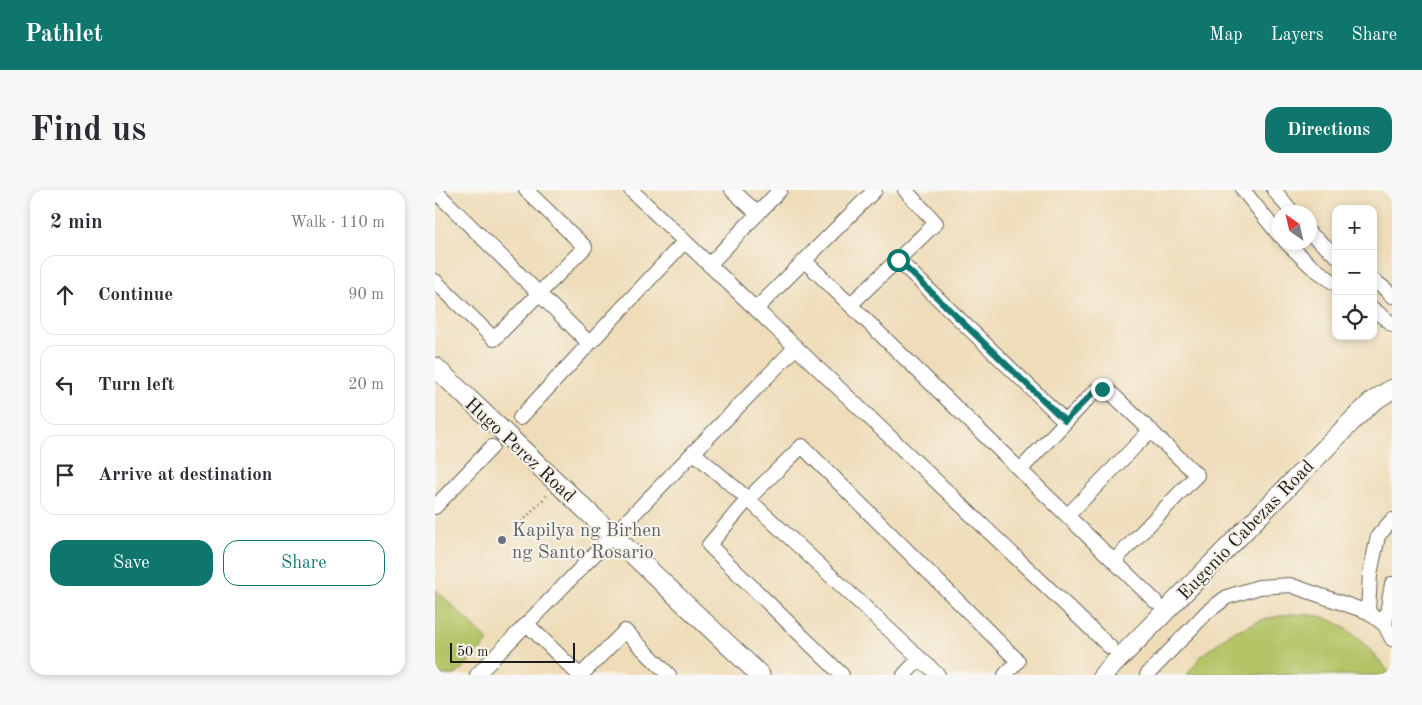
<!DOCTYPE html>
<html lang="en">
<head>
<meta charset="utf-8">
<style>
	body { margin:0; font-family:"Old Standard TT",serif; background:#f7f7f7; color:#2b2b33 }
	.controls { position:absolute; right:15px; top:15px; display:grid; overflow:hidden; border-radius:10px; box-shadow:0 2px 8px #0003 }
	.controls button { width:45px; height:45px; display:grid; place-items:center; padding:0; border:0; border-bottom:1px solid #e1e1e2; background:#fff; color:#2b2b33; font:25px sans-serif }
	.compass { position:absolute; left:837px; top:15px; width:45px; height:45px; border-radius:50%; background:#fff; box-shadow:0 2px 8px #0003; rotate:326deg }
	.scale { position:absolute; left:15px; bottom:12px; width:125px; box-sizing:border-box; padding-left:5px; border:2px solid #1c1c1c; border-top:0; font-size:14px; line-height:18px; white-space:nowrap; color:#1c1c1c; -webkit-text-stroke:4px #f7f3e8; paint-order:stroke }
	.stop { position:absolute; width:15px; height:15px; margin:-11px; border:4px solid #0f766e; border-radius:50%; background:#fff }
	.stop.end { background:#0f766e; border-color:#fff; box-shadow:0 1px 5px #0008 }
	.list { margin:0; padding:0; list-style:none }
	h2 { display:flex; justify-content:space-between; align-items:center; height:65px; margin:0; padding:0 20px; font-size:21px }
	h2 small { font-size:16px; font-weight:400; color:#7c7c81 }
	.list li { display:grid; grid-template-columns:32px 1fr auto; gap:15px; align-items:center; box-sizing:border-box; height:80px; margin:0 10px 10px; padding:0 10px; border:1px solid #e1e1e2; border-radius:15px }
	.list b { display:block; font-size:19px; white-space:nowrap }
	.list em { font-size:16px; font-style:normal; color:#7c7c81 }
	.actions { display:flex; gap:10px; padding:15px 20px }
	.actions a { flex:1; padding:11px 0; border:1px solid #0f766e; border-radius:15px; text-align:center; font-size:18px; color:#0f766e }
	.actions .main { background:#0f766e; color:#fff }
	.icon { flex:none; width:28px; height:28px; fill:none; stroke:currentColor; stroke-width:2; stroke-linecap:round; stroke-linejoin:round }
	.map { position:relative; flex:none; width:957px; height:485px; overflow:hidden; border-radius:15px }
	header { display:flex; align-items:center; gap:30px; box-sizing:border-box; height:70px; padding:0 25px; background:#0f766e; color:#fff }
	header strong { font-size:24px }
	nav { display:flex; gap:28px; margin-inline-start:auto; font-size:18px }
	.intro { display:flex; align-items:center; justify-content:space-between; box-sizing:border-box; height:120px; padding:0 30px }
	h1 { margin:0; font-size:35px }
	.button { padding:12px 22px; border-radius:15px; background:#0f766e; color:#fff; font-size:18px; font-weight:700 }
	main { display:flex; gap:30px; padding:0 30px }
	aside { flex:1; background:#fff; border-radius:15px; box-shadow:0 2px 8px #0003 }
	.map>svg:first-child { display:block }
	.green { fill:#b4c568; stroke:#687042 }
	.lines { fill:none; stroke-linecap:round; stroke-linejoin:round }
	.street-casing { stroke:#666053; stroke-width:16 }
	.secondary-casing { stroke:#666053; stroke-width:21 }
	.path { stroke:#666053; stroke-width:3; stroke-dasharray:1 4; stroke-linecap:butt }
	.street { stroke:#fff; stroke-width:14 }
	.secondary { stroke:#fff; stroke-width:19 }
	.route { stroke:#0f766e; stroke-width:6 }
	.worship-dot { fill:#6b7280; stroke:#f7f3e8; stroke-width:2 }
	.labels { text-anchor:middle; stroke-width:4; stroke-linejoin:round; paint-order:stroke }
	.street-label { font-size:19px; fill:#1c1c1c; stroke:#f7f3e8 }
	.worship-label { font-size:19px; fill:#5b616d; stroke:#f7f3e8; text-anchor:start }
</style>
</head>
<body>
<header>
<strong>Pathlet</strong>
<nav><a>Map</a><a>Layers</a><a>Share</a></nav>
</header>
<div class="intro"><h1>Find us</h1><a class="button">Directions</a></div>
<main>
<aside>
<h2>2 min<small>Walk · 110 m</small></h2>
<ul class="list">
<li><svg class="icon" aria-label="ahead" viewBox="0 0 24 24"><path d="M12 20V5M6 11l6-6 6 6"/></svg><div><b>Continue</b></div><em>90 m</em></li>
<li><svg class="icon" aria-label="left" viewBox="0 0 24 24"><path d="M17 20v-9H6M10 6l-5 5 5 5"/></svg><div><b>Turn left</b></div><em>20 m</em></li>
<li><svg class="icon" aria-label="arrive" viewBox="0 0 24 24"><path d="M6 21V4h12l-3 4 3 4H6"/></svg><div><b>Arrive at destination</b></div></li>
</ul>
<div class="actions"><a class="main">Save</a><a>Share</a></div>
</aside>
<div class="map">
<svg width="957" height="485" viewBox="0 0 957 485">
	<rect width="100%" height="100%" fill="#f7f3e8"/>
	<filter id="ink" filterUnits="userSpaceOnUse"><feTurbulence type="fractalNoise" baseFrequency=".02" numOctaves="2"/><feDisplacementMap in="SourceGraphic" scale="10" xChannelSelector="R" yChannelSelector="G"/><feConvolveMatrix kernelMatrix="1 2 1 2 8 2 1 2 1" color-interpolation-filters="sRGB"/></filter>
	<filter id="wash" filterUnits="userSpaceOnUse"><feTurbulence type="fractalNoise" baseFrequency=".0096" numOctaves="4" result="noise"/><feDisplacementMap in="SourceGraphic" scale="20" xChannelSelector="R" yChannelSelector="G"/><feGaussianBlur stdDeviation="1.12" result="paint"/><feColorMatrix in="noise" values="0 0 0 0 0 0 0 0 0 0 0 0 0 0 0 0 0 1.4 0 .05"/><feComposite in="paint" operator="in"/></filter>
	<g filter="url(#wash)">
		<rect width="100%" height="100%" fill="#efddba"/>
		<!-- green -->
		<path class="green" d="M 0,399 L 54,451 L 21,485 L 0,485 Z
			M 856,424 C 866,425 878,424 888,427 C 917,437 937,461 956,485 L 752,485 L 766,466 L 796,443 L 829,429 Z"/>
	</g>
	<g filter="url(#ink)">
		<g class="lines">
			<!-- street casing -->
			<g class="street-casing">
				<path id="street" d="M 196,0 L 675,457
					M 297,0 L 323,24
					M 808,0 L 844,45
					M 839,0 L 857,22
					M 0,1 L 154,153
					M 874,43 L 901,65
					M 851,52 L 876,76 L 901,94
					M 463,70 L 630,231
					M 370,71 L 720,411
					M 274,75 L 345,0
					M 938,90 L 950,99 L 957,106
					M 0,91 L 59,149 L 150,57 L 91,0
					M 415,115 L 501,33 L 470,0
					M 321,119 L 440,0
					M 938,119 L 957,134
					M 85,228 L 250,51
					M 259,263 L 313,309 L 503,485
					M 585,280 L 660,201 L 667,199 L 675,202 L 762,285 L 679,371
					M 0,317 L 57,257
					M 633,325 L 716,240
					M 933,422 L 935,384 L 943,346 L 957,330
					M 92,434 L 144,485
					M 950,435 L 957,394
					M 42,485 L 361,157
					M 146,485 L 190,441 L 234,485
					M 407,485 L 274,355 L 313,309 L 367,256 L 583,471 L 570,485
					M 469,485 L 485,468
					M 712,485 L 772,422 L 792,407 L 824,397 L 855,395 L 933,422 L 950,435 L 957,449"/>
			</g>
			<!-- secondary casing -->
			<g class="secondary-casing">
				<path id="secondary" d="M 0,177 L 325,485
					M 668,485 L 920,228 L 937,212 L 957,199"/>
			</g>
			<!-- path -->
			<path class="path" d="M 87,332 L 112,305"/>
			<!-- street -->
			<use href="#street" class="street"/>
			<!-- secondary -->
			<use href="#secondary" class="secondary"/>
		</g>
	</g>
	<g class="lines" filter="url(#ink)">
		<!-- route -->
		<path class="route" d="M 463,70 L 630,231 L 660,201 L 667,199"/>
	</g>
	<!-- markers -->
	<circle class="worship-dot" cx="67" cy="350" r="5"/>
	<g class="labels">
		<!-- street labels -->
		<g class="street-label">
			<text transform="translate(86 259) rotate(43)" y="7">Hugo Perez Road</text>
			<text transform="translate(810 339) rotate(-46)" y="7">Eugenio Cabezas Road</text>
		</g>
		<!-- worship labels -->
		<g class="worship-label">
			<text x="77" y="346">Kapilya ng Birhen<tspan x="77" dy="22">ng Santo Rosario</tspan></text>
		</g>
	</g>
</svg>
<div class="controls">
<button>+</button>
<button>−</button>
<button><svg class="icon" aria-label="locate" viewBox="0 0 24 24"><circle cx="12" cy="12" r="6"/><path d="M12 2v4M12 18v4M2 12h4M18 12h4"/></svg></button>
</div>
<svg class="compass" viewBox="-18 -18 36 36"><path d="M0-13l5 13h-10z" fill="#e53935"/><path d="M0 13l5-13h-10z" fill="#7c7c81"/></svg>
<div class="scale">50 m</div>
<div class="stop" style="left:463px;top:70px"></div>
<div class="stop end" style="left:667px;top:199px"></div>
</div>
</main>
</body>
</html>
